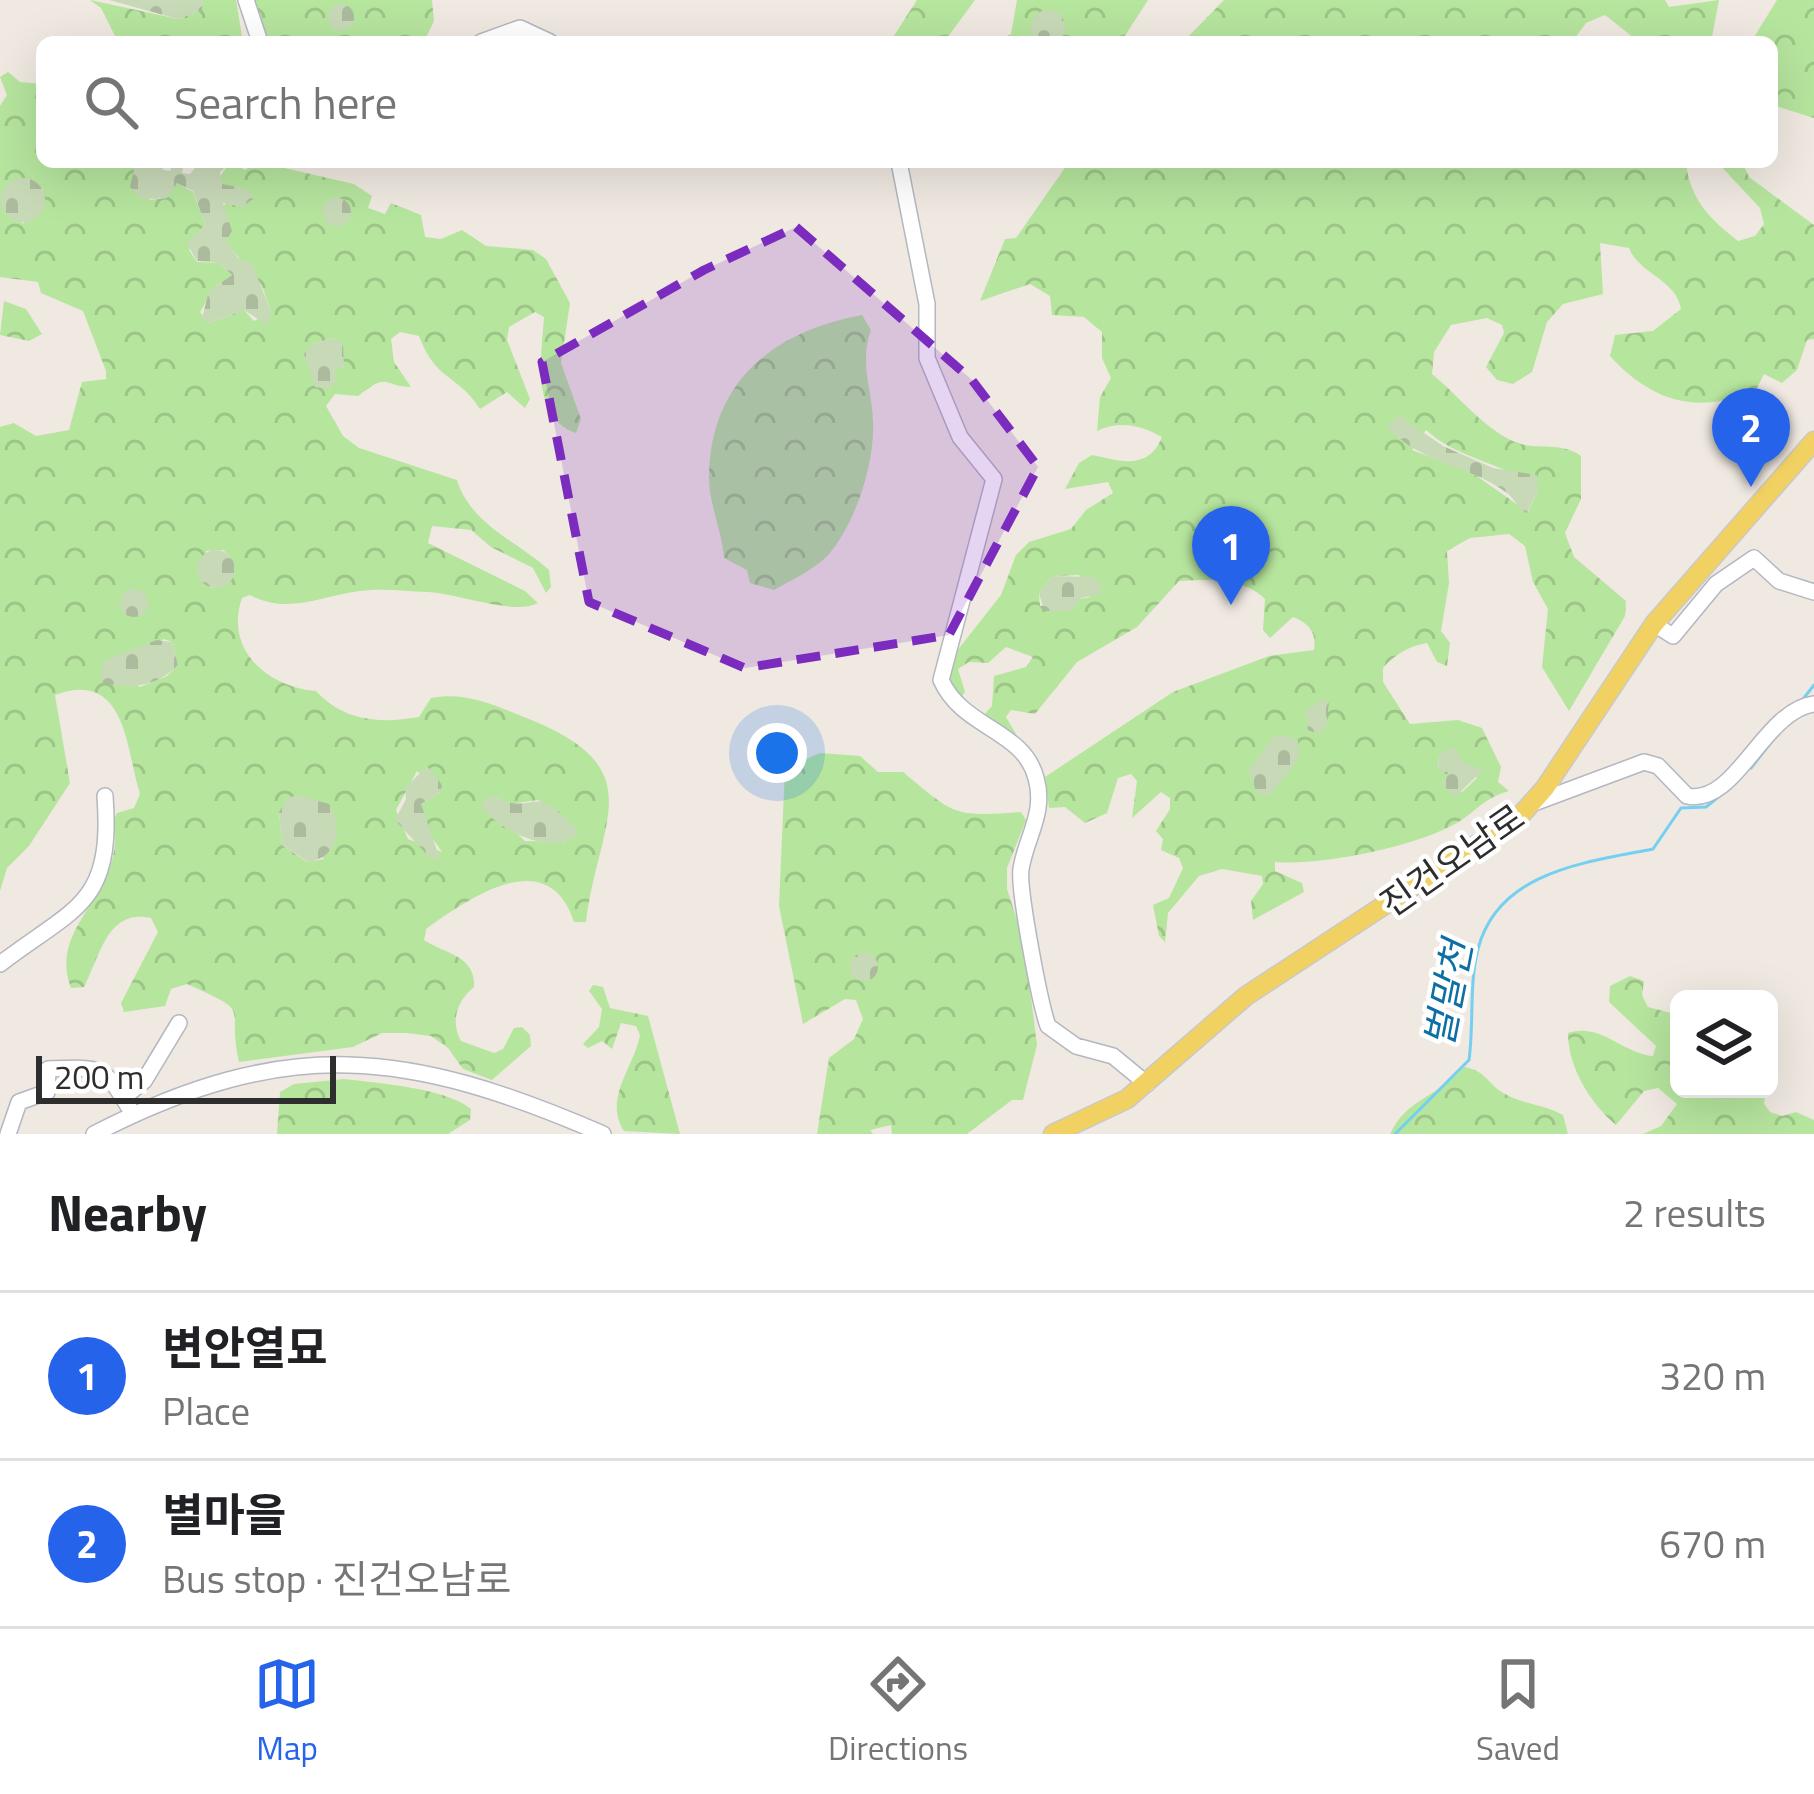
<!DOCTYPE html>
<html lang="en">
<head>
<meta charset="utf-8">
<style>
	body { margin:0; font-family:"Titillium Web","Noto Sans KR",sans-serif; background:#f2f2f2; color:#202124 }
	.controls { position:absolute; right:36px; bottom:36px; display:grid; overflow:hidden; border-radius:18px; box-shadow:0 12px 48px #0002 }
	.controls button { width:108px; height:108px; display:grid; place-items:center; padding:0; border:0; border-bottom:3px solid #e0e0e0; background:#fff; color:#202124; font:60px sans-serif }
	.scale { position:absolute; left:36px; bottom:30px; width:300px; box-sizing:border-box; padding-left:12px; border:6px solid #2e2e2e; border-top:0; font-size:33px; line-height:42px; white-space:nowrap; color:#2e2e2e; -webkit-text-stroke:9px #fff; paint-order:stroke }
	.you { position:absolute; left:777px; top:753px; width:42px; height:42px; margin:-30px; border:9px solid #fff; border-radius:50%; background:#1a73e8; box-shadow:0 0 0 18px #1a73e833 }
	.badge { display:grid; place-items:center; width:78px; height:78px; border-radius:50%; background:#2563eb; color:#fff; font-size:39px; font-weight:700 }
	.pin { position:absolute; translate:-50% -99px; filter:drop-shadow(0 3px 6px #0008) }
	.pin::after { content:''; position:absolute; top:63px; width:42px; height:36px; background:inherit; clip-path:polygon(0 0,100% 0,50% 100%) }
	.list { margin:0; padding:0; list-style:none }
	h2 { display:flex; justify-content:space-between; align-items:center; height:156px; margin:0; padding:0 48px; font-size:51px }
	h2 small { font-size:39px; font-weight:400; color:#757577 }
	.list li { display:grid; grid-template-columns:78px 1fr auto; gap:36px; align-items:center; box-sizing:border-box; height:168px; padding:0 48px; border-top:3px solid #e0e0e0 }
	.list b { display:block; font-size:45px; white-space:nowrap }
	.list p { margin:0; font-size:39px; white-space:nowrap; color:#757577 }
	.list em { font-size:39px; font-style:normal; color:#757577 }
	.icon { flex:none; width:66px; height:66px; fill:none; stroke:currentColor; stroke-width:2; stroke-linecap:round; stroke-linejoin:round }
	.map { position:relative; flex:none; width:1814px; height:1134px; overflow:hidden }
	.search { position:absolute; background:#fff; box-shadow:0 12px 48px #0002; left:36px; right:36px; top:36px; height:132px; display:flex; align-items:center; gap:30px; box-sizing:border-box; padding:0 42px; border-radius:18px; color:#757577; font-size:45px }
	.sheet { height:492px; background:#fff }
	nav { display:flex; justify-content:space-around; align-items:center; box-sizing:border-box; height:168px; border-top:3px solid #e0e0e0; background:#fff; font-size:33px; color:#757577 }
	nav a { display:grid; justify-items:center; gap:6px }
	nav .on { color:#2563eb }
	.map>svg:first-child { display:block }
	.forest { fill:url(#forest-crowns); fill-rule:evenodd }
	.cemetery { fill:url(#cemetery-stones) }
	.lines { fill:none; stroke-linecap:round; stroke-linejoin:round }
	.stream { stroke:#75cff0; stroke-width:3 }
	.minor-casing { stroke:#b4b7c1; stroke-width:18 }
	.major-casing { stroke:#c9c9c9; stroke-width:21 }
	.minor { stroke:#fff; stroke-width:15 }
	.major { stroke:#f2d163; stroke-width:18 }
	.marked { fill:#7b2cbf; fill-opacity:0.2; stroke:#7b2cbf; stroke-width:9; stroke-dasharray:24 15; stroke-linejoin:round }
	.labels { text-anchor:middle; stroke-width:9; stroke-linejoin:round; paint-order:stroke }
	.street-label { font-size:36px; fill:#2e2e2e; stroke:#fff }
	.water-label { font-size:39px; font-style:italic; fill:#0d6fa3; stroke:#fff }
</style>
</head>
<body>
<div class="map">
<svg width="1814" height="1134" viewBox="0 0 1814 1134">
	<defs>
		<pattern id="forest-crowns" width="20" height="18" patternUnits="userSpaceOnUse" patternTransform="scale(3)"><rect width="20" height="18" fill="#b6e59e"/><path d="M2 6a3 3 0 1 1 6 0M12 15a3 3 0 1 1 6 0" fill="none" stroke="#9dc588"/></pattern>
		<pattern id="cemetery-stones" width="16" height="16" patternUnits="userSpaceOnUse" patternTransform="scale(3)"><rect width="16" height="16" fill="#c8d9b8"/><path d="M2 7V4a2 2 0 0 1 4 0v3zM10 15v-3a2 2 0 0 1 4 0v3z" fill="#acbb9e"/></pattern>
	</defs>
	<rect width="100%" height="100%" fill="#efe9e1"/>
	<!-- forest -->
	<path class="forest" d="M 90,0 L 178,19 L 201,10 L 203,0 L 236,0 L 243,42 L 192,42 L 187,35 L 181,42 L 118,42 L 101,8 Z
		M 247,0 L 432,0 L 434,21 L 424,42 L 262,42 Z
		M 917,0 L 975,0 L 944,42 L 890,42 Z
		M 1017,0 L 1148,0 L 1121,42 L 1060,42 L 1065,37 L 1033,35 L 1043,42 L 976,42 L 981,36 L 1000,40 L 1011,34 Z
		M 1224,0 L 1665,0 L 1669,7 L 1719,0 L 1711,42 L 1639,42 L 1605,15 L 1586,23 L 1572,42 L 1183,42 Z
		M 1777,0 L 1814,0 L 1814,118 L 1772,105 L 1772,42 L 1751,42 Z
		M 8,72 L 20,82 L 42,84 L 42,162 L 136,162 L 150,200 L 166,198 L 177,183 L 193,192 L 205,224 L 189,250 L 197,262 L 220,263 L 232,275 L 215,287 L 200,312 L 209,323 L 244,310 L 254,321 L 271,312 L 262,286 L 225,241 L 229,221 L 221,209 L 240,187 L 225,188 L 219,178 L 230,162 L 245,170 L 258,162 L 354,184 L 372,196 L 368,208 L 385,214 L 391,203 L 421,215 L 425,237 L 441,239 L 462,230 L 486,246 L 533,250 L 546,259 L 570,303 L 561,363 L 581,419 L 576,433 C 529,417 542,353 544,317 L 535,312 L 509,327 L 507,340 L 530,399 L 525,408 L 507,392 L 480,409 C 457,373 436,382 419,336 L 400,332 L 391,339 L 394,362 L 411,387 C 382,386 389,371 358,396 L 335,394 L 326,406 L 343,436 L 359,448 L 457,480 C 471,525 517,541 549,570 L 551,587 L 546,593 L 533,568 L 491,547 L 471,530 L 432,526 L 428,543 L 525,591 L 538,603 C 515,616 457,593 427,592 C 406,591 381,588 360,591 C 320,596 289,615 250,595 L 242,598 C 224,650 268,687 316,691 C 344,721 379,724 419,717 L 431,698 C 467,691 496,706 529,719 C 654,769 598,821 586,922 L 574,922 C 548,841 467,900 426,929 L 424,940 C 446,954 476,956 474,987 C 457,1001 450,1021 461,1041 L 494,1053 L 503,1049 L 514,1028 L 522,1027 L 530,1035 L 531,1046 L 492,1080 L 463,1069 L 448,1048 L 431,1036 L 406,1033 L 382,1033 L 353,1047 L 239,1062 C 226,1002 255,1015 187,984 L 171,989 L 165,1006 L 124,1012 L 121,1003 L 158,932 L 151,918 C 107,908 100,957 84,987 L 71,988 C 46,924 129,893 113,820 L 117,813 L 134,808 L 140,794 C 126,751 127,668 55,695 L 70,783 L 29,846 L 7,868 L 0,891 L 0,427 L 14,423 L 36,436 L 69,430 L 82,382 L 106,379 L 106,371 L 83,311 L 41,293 L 38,282 L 0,277 L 0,106 L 7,95 L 0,77 ZM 27,179 L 43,189 L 41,209 L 22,224 ZM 334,338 L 344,367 L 333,370 L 336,381 L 328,389 L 312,344 ZM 223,550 L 230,556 L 227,585 L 211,588 L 206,551 ZM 164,639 L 172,642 L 178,665 L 167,676 L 140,687 L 104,661 ZM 417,771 L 440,793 L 421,804 L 428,832 L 442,852 L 408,839 L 396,810 ZM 495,797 L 510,804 L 538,800 L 566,819 L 564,842 L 525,841 L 509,826 ZM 279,812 L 324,859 L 307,862 L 282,845 Z
		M 1069,162 L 1686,162 C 1690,200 1710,219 1738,241 L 1755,236 L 1764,224 L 1760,208 L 1717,162 L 1742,162 L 1749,177 L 1814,225 L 1814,339 L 1807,340 L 1797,370 L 1782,383 L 1764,374 L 1756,390 C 1740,389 1735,398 1720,401 C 1675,409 1639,388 1610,356 L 1615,335 L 1653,331 L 1681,309 C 1676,279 1640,275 1629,248 L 1600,243 L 1603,294 L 1563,304 L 1547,322 L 1532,372 L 1513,384 L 1497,380 L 1486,367 L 1504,333 L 1502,325 L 1487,318 L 1451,325 L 1434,352 L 1432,374 C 1460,397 1483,428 1515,442 C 1536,451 1561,441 1581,456 L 1581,499 L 1565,533 L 1574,557 L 1626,601 L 1625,616 L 1569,711 L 1542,667 L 1548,609 L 1533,582 L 1525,546 L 1509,534 L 1470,538 L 1447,551 L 1449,583 L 1441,631 L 1450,643 L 1447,666 L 1437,662 L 1427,643 C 1409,646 1394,655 1383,668 L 1383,682 L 1410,724 L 1458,720 L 1482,728 L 1501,767 L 1498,782 L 1509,791 C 1481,799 1476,813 1453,825 C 1413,847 1320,866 1275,862 L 1275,871 L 1302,883 L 1304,892 L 1253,920 L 1251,901 L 1263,884 L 1262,876 L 1222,869 L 1199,876 L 1168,913 L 1165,942 L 1159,936 L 1153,905 L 1169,898 L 1183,868 L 1179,858 L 1161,850 L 1163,839 L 1156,831 L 1170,809 L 1170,798 L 1161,792 L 1132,818 L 1137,781 L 1131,774 L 1118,778 L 1107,813 L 1085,823 L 1065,807 L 1049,808 L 1045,777 L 1173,692 L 1269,656 L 1314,650 C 1317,633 1309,623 1293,617 L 1270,638 L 1263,630 L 1265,599 C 1240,576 1211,580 1179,581 L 1137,627 L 1077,662 L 1035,714 L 1011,710 L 1006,717 L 1016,734 L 1004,735 L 983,716 L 992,706 L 994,676 L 1026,667 L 1033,657 L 1006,647 L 988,663 L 969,662 L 958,669 L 965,692 L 959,700 L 948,687 L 945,666 L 1001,595 L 1016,555 L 1029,542 L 1071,529 L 1086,510 L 1113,493 L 1108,482 L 1065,489 L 1079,463 L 1092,455 C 1120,461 1148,471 1162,437 C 1141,425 1119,420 1097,431 L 1100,397 L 1111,378 L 1102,358 L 1102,332 L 1084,317 L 1052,315 L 1050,296 L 1030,284 L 980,301 L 1005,239 L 1016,238 ZM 1426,430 C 1460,461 1506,462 1538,490 L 1528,512 L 1471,472 L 1412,450 ZM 1079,575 L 1090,597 L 1040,606 L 1039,593 L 1052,576 ZM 1439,755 L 1463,763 L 1477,778 L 1462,792 L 1442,784 L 1451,772 L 1438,770 Z
		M 4,301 L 26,309 L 42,334 L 29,341 L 0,335 Z
		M 862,315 L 871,330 C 859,363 872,388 873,422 C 875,463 856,522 829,554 C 816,569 791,580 774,590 L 750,583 L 747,570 L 724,558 C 722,531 708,501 709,475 C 711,380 775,331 862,315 Z
		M 820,753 L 860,756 L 878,772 L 903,772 C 955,815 952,817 1021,812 L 1026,820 L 1007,868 L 1007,889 L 1024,942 L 1037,1045 L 1023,1100 L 1012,1100 L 967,1134 L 892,1134 L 891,1125 L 870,1130 L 873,1134 L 817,1134 L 829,1058 L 854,1039 L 863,1019 L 856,1000 L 845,999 L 803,1024 L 779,906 L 785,768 Z
		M 1630,976 L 1644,981 L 1642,995 L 1648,1007 L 1679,1015 L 1679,1089 L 1699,1096 L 1705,1089 L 1731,1089 L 1723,1095 L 1766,1089 L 1764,1104 L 1770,1112 L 1782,1116 L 1796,1112 L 1814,1120 L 1814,1134 L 1643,1134 L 1661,1126 L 1677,1104 L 1658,1088 L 1644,1091 L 1616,1125 C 1590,1103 1568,1067 1568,1033 C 1600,1022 1622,1053 1653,1056 L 1656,1046 L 1609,1002 L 1610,986 Z
		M 593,985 L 603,987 L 610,1008 L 648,1016 L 680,1134 L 624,1131 C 603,1098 634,1068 640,1035 L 636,1026 L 621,1023 L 612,1049 L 602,1041 L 588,1048 L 583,1044 L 599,1027 L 602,1009 L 589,991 Z
		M 1464,1067 C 1487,1071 1487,1084 1505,1094 C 1522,1104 1544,1104 1563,1115 L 1568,1134 L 1390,1134 C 1408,1097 1436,1099 1464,1067 Z
		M 344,1079 C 377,1083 446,1088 471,1109 L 470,1120 L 448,1134 L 277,1134 L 280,1092 L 294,1084 Z"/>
	<!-- cemetery -->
	<path class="cemetery" d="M 109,0 L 203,0 L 202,10 L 178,19 Z
		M328 17a13 13 0 1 1 26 0a13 13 0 1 1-26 0Z
		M1031 27a17 17 0 1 1 34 0a17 17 0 1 1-34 0Z
		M 136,162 L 161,162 L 163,170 L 170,171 L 174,162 L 184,162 L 182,173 L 190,174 L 200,162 L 230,162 L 220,172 L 222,184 L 247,189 L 253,199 L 242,207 L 223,203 L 232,231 L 226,241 L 238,258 L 252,263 L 271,312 L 267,325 L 244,310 L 209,323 L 202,318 L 209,291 L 232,275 L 220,263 L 197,261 L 187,244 L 205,224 L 193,191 L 177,183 L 167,198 L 142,199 L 130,187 Z
		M1 200a22 22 0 1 1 44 0a22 22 0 1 1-44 0Z
		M323 212a14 14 0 1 1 28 0a14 14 0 1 1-28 0Z
		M 333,338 L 343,344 L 344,367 L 334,370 L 337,381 L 328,389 L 315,387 L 304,354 L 312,344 Z
		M 1399,416 L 1443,446 L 1493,468 L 1537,475 L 1538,490 L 1527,513 C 1516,507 1516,500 1507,493 C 1470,465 1416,462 1387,426 Z
		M197 569a19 19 0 1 1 38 0a19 19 0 1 1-38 0Z
		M 1052,576 L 1093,577 L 1102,585 L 1100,594 L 1081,598 L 1071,611 L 1044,611 L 1039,593 Z
		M120 603a14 14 0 1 1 28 0a14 14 0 1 1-28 0Z
		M 157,640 L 172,642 L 178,665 C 157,687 130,690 101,682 L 103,661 Z
		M 1323,699 L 1329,703 L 1326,728 L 1318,734 L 1308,730 L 1306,711 Z
		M 1281,735 L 1298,740 L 1298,760 L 1269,796 L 1257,794 L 1249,770 L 1272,738 Z
		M 1454,747 L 1463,762 L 1483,770 L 1455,797 L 1442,784 L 1450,772 L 1438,771 L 1439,755 Z
		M 427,766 L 442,785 L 440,793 L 421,804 L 440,859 L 431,859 L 395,820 L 406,799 L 405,788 Z
		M 298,795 L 329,804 C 344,829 338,857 308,862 L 282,845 L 279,812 L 288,798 Z
		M 495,797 C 532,816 534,784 566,819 C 571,824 576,826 578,833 C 554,858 499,831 482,807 L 485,798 Z
		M850 967a14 14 0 1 1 28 0a14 14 0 1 1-28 0Z"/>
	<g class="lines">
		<!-- stream -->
		<path class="stream" d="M 1800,703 L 1814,685
			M 1751,768 L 1772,741
			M 1395,1134 L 1469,1060 C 1474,1024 1469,983 1478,949 C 1498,871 1587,862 1653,849 L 1681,808 L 1706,807 L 1727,790"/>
		<!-- minor casing -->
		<g class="minor-casing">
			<path id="minor" d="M 246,0 L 260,42
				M 481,42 L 520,28 L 550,42
				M 899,162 L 927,304 L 927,358 L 960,437 L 994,479 L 941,680 C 963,729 1023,729 1036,778 C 1046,813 1026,837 1021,869 C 1018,889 1040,1004 1048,1026 L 1076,1046 L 1113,1056 L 1147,1084
				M 1654,624 L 1673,636 L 1716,584 L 1754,558 L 1779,581 L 1814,592
				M 1534,803 L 1644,762 L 1658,766 L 1687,796 C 1736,806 1763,711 1814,704
				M 0,964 C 76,906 113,905 105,796
				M 123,1098 L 144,1081 L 179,1023
				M 8,1134 L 19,1102 L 47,1092 L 48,1069 C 107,1067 103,1066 133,1114
				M 94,1134 C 288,1034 409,1050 603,1134"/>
		</g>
		<!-- major casing -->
		<g class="major-casing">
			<path id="major" d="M 1053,1134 L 1127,1099 L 1246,996 L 1520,816 L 1545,788 L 1654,624 L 1814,441"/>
		</g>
		<!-- minor -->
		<use href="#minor" class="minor"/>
		<!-- major -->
		<use href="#major" class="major"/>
	</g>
	<!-- marked area -->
	<path class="marked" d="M 796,227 L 972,380 L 1038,467 L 949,635 L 745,668 L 589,602 L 542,362 L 704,270 Z"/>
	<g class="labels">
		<!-- street labels -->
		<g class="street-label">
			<text transform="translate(1452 860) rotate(-35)" y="13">진건오남로</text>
		</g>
		<!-- water labels -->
		<g class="water-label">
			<text transform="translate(1448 994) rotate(-79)" y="14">벌말천</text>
		</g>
	</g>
</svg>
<div class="controls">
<button><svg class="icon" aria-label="layers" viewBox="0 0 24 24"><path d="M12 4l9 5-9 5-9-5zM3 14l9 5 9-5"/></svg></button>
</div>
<div class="scale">200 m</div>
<div class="you"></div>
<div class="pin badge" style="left:1231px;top:605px">1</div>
<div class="pin badge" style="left:1751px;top:487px">2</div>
<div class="search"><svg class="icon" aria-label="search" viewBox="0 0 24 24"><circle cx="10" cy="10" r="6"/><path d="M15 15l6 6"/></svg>Search here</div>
</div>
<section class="sheet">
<h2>Nearby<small>2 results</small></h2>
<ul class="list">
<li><span class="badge">1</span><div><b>변안열묘</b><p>Place</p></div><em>320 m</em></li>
<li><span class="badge">2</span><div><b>별마을</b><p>Bus stop · 진건오남로</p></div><em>670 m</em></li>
</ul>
</section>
<nav>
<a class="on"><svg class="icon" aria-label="map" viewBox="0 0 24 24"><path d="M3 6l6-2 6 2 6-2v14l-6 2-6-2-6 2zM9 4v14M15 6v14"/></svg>Map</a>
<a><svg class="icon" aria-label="directions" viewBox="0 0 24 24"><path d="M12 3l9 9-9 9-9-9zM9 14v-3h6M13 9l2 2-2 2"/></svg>Directions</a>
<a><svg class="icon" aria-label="saved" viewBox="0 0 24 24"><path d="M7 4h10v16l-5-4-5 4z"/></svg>Saved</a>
</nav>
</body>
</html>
